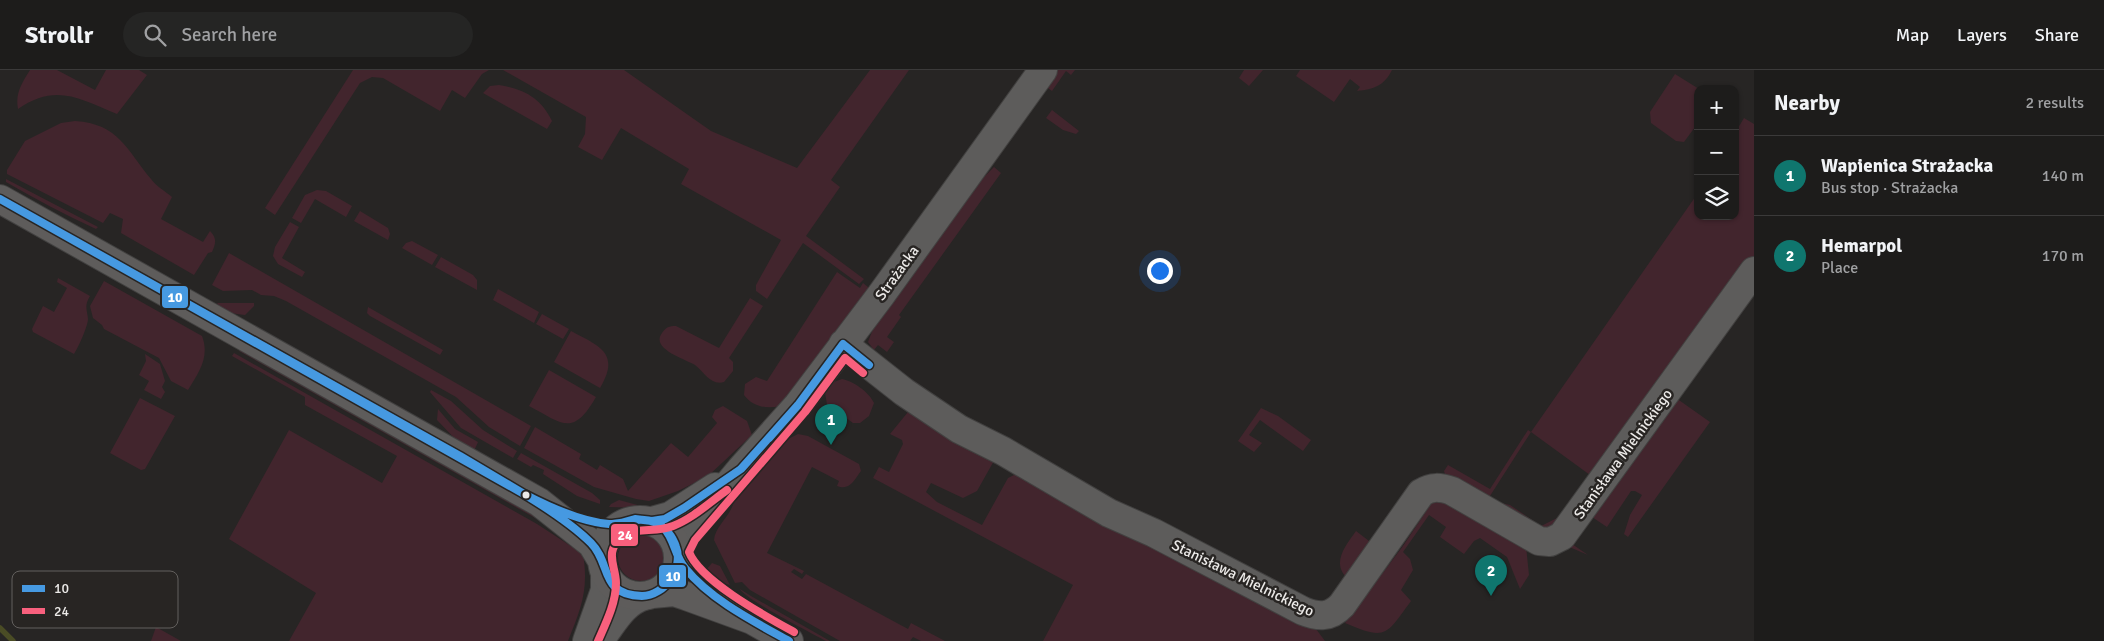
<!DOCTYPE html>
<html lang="en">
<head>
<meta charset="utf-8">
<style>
	body { margin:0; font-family:Signika,sans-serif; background:#252524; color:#f1f3f6 }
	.controls { position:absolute; right:15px; top:15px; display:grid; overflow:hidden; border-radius:10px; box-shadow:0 1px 4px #0004 }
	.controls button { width:45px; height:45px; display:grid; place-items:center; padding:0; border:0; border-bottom:1px solid #3b3a3a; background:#1d1c1b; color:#f1f3f6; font:25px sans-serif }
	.you { position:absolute; left:1159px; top:200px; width:18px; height:18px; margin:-12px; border:4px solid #fff; border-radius:50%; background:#1a73e8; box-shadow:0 0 0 8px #1a73e833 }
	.badge { display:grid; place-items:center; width:32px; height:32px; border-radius:50%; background:#0f766e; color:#fff; font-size:16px; font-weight:700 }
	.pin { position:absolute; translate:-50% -41px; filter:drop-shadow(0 1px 2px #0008) }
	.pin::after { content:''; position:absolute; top:26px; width:18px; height:15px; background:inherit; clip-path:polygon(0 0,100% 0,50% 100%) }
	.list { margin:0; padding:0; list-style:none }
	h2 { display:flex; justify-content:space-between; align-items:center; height:65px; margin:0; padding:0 20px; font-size:21px }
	h2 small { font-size:16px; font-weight:400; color:#a0a1a3 }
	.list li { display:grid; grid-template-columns:32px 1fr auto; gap:15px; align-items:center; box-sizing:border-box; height:80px; padding:0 20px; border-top:1px solid #3b3a3a }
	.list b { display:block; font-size:19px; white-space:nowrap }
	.list p { margin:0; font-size:16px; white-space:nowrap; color:#a0a1a3 }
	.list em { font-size:16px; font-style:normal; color:#a0a1a3 }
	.icon { flex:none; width:28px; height:28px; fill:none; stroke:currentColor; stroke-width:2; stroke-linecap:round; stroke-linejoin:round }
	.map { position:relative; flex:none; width:1754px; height:571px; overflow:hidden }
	header { display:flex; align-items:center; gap:30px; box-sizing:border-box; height:70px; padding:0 25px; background:#1d1c1b; border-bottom:1px solid #3b3a3a }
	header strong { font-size:24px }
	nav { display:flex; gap:28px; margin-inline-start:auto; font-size:18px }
	.search { width:350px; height:45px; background:#252524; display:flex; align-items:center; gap:12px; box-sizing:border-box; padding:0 18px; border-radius:28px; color:#a0a1a3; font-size:19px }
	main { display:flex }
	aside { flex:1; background:#1d1c1b }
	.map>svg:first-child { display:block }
	.grass { fill:#42252d }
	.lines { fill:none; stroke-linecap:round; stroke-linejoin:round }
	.stream { stroke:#4a4c25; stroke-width:5.5 }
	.minor-casing { stroke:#424140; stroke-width:30 }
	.major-casing { stroke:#424140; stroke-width:30 }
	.minor { stroke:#5d5c5b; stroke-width:28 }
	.major { stroke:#5e5c5b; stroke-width:28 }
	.bus-1-casing { stroke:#282523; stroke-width:11 }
	.bus-2-casing { stroke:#282523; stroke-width:11 }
	.bus-1 { stroke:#4699e1; stroke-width:8 }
	.bus-2 { stroke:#f8607d; stroke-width:8 }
	.bus-dot { fill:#eceae8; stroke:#282523; stroke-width:2 }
	.labels { text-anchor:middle; stroke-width:5; stroke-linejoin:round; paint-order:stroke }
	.street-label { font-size:15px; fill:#eceae8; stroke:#282523 }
	.key { fill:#282523; stroke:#63605e; stroke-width:1 }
	.key-label { font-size:14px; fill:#eceae8 }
	.line-badge { stroke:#282523; stroke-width:2 }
	.badge-label { font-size:14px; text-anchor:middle; font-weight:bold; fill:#fff }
</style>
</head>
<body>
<header>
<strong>Strollr</strong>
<div class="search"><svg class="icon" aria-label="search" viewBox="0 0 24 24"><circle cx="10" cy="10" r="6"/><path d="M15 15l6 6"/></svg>Search here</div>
<nav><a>Map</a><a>Layers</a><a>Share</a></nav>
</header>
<main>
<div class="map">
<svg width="1754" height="571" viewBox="0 0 1754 571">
	<rect width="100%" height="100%" fill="#272524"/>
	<!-- grass -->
	<path class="grass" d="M 30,0 L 57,0 L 95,20 L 106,0 L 139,0 L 147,5 L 117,44 C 79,28 55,13 18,39 C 15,23 22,13 30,0 Z
		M 353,0 L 489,0 L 482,4 L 465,28 L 452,20 L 440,41 L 383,8 L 372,7 L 360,13 L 275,145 L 265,138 Z
		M 503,0 L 624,0 L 711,61 L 797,98 L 870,0 L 909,0 L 831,110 L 840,117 L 806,166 L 864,209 L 859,214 L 803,173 L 767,229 L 756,221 L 756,215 L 781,170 L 681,114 L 689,99 L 621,58 L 602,90 L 578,77 L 585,64 L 586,47 Z
		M 1053,0 L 1075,0 L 1071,5 L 1066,1 L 1052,21 L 1045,16 Z
		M 1244,0 L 1263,0 L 1249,16 L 1239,8 Z
		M 1300,0 L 1392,0 C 1384,16 1374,19 1357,21 L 1360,17 L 1350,9 L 1334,32 L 1296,6 Z
		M 1675,4 L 1699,19 L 1698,53 L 1684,72 L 1676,71 L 1651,53 L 1650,42 Z
		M 499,15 C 524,19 541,28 552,51 L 547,59 L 483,23 L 490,16 Z
		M 1052,40 L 1079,61 L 1076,64 L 1063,60 L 1046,48 Z
		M 1744,48 L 1754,54 L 1754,188 L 1565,452 L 1548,462 L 1540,463 L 1495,438 L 1501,433 L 1510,435 L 1541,456 L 1563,445 L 1590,405 L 1531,362 L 1488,429 L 1482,430 L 1446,407 L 1444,401 L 1448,395 L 1490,419 L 1528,360 L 1531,362 L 1698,123 L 1698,146 L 1735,146 L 1735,63 Z
		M 75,51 C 119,54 126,79 151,109 C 156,116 165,121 172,127 L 161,149 L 203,172 L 210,161 C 217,168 216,173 212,182 L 208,183 L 194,205 L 121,163 L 123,149 L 110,143 L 103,153 L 7,104 L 7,100 L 25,71 L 61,53 Z
		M 994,97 L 1001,103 L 899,245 L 901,247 L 887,267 L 894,272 L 887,282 L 878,275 L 874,280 L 868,272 L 873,259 L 984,107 Z
		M 6,109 L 98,157 L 96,159 C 66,145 35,129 6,112 Z
		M 317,120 L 326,121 L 352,136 L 346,147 L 315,129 L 301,153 L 292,148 L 305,125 Z
		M 360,141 L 388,158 L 390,164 L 388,170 L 354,151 Z
		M 290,152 L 299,157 L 282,188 L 305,202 L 302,207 L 278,194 L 273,186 L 275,177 Z
		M 412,171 L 438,185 L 432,195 L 402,178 L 406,173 Z
		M 229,183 L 531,356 L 520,376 L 489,357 L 456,327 L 286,231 L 274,226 L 261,225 L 252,220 L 223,221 L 212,215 Z
		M 441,187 L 473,205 L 477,210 L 477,220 L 435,197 Z
		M 837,202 L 860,218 L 863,213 L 873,221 L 780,336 C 766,339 753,337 744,325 L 745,314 L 756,307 L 767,311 Z
		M 58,208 L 90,226 C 84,236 87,239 88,249 C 88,256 78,278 74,284 L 33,262 L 32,259 L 43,236 L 54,242 L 67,218 L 57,212 Z
		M 104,211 L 202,266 C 210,287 199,302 188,320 L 171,311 L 159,288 L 104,259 L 102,255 L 93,248 L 90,236 Z
		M 498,219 L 539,242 L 534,253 L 493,230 Z
		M 750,228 L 763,236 L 729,288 L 733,292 L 733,301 L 724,312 C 711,316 704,302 695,295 C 686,289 650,279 662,263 C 666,257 669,256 676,256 L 719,278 Z
		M 217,233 L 254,233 L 254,236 L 245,245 C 235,244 221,242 217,233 Z
		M 368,237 L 443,280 L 440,285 L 370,246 L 367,243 Z
		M 542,244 L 569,259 L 563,269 L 536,254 Z
		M 571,261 C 599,276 621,283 600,318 L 554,292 Z
		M 244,279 L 543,447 L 544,453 L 239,281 Z
		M 234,283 L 537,454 L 583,484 C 589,520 581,538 568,571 L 289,571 L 316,523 L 229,469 L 289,360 L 382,413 L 397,386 L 305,335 L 305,327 L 232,286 Z
		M 145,284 L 160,294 L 165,311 L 162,317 L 165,322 L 161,329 L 144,320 L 149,311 L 139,305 L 146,291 Z
		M 549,300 L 596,327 C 573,367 563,354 529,336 Z
		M 842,309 C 853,311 869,322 874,333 L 869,346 L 860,353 L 853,353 L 827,334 L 825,323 L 834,312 Z
		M 431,320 L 451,331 L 483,360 L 517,381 L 513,388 L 461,358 L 430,322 Z
		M 140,328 L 175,346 L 145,399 L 141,400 L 110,383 Z
		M 1676,328 L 1710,352 L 1628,467 L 1624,464 L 1630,445 L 1642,425 L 1635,421 L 1631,421 L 1607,457 L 1592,447 L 1572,474 L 1588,485 L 1567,476 Z
		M 723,336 L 747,351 L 752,365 L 708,406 L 678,421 L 649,431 L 636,429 L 594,417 L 524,378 L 535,357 L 581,384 L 579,389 L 597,400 L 600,395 L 623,409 L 628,421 L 671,373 L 688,387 L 717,353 L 712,347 L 715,340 Z
		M 1261,338 L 1278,346 L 1311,370 L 1303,381 L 1260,350 L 1249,365 L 1262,373 L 1254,382 L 1238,371 Z
		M 438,339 L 455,359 L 478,372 L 474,381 L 459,373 L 437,350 Z
		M 908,342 L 914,343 L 995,389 L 977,421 L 963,428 L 931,413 L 926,422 L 937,432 L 982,455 L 1008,408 L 1014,405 L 1020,405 L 1313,555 L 1325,571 L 1043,571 L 1073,515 L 873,408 L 879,397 L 889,402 L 903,374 L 902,370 L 890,364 Z
		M 798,364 L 808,366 L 859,394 L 861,401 C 854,410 850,421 837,416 L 839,411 L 812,397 L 767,483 L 804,501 L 802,504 L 794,499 L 791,502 L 802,509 L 806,504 L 908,559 L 911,553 L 945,571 L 921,571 L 913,567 L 910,571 L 840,571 L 750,520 L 742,512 L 735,513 L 714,470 C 715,456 731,446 734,431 L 788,369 Z
		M 521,383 L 592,423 L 600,430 L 600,434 L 577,426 L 543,404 L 544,400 L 533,395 L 531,397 L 517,389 Z
		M 619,430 L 641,436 L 641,438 L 609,437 L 611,434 Z
		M 1444,430 L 1526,476 L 1529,505 L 1520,519 L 1507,487 L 1480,468 L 1474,471 L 1464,484 L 1440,467 L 1446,457 L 1429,445 L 1403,482 L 1410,489 L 1413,500 L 1401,520 L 1411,531 C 1386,565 1387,571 1345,553 L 1403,476 L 1433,431 Z
		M 1356,461 L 1373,474 L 1347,508 C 1331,493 1346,475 1356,461 Z
		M618 488a23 23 0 1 1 46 0a23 23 0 1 1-46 0Z
		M 712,493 L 720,496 L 730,515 L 722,513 L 706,500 Z
		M 740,519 L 751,526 L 830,571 L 826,571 C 811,563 743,528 740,519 Z
		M 156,557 L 181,571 L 151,571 Z"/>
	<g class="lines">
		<!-- stream -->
		<path class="stream" d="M 0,558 L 13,571"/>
		<!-- minor casing -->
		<g class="minor-casing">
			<path id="minor" d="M 843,274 L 904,322 L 959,359 L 1003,381 L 1109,443 L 1154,463 L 1303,541 C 1318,547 1330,548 1342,535 L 1421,423 C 1432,416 1440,417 1452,421 L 1539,471 L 1550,472 L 1562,466 L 1754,201
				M 652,451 L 670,446 L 715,417
				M 678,482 L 687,464 L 741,399 L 798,335 L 881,225 L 1043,0
				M 587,571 L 605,520 L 605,504
				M 599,571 C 613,554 622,533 644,526"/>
		</g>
		<!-- major casing -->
		<g class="major-casing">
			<path id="major" d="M 0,129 L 539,432 L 592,474 L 601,489
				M602 488a38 38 0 1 1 76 0a38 38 0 1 1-76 0Z
				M 652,524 L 674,522 L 686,526 L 752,550 L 789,571"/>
		</g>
		<!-- minor -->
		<use href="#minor" class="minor"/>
		<!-- major -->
		<use href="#major" class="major"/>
		<!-- bus-1 casing -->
		<g class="bus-1-casing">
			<path id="bus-1" d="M 0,129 L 460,386 L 524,424 Z
				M 769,368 L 798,335 L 843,274 L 869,295
				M 524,424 C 549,437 581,452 609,454 C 624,454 640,446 654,452 C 665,456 673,467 676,477 C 680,487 677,500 671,509 C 665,518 653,526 642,526 C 599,525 612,494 591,473 C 572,454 547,438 524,424 Z
				M 617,454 L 635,449 L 652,451 L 665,449 L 684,438 L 741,399 L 798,335
				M 663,457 C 675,469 674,485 685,498 C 711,530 753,551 789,571"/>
		</g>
		<!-- bus-2 casing -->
		<g class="bus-2-casing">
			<path id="bus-2" d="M 794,562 C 767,547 700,511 689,482 L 695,470 L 805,342 L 845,288 L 863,303
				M 598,571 C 606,553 616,533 616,513 C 616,501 609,489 613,479 C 622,452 652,465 673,456 C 693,448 709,433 727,420"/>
		</g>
		<!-- bus-1 -->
		<use href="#bus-1" class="bus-1"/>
		<!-- bus-2 -->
		<use href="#bus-2" class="bus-2"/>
	</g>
	<!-- markers -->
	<circle class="bus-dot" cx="526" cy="425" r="4.5"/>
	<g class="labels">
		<!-- street labels -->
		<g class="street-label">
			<text transform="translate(897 203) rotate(-54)" y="5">Strażacka</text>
			<text transform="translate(1623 384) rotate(-54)" y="5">Stanisława Mielnickiego</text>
			<text transform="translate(1243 508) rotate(26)" y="5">Stanisława Mielnickiego</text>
		</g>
	</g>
	<!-- legend -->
	<rect x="12" y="501" width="166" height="57" rx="8" class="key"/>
	<rect x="22" y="515" width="23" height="7" fill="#4699e1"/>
	<rect x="22" y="538" width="23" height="6" fill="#f8607d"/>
	<g class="key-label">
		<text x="54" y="523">10</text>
		<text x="54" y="546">24</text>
	</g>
	<g class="line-badge">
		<rect x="161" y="215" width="28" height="24" rx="5" fill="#4699e1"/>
		<rect x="610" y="453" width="29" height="24" rx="5" fill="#f8607d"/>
		<rect x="658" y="494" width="29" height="24" rx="5" fill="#4699e1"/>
	</g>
	<g class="badge-label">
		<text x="175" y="232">10</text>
		<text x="625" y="470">24</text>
		<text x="673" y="511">10</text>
	</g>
</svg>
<div class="controls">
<button>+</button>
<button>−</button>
<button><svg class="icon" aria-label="layers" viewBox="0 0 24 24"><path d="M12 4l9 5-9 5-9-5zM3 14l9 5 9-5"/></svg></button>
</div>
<div class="you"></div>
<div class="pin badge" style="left:831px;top:375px">1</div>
<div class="pin badge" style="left:1491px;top:526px">2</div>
</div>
<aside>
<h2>Nearby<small>2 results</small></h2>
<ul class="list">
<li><span class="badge">1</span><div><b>Wapienica Strażacka</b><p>Bus stop · Strażacka</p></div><em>140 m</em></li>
<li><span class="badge">2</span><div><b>Hemarpol</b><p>Place</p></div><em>170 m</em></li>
</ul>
</aside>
</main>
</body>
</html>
